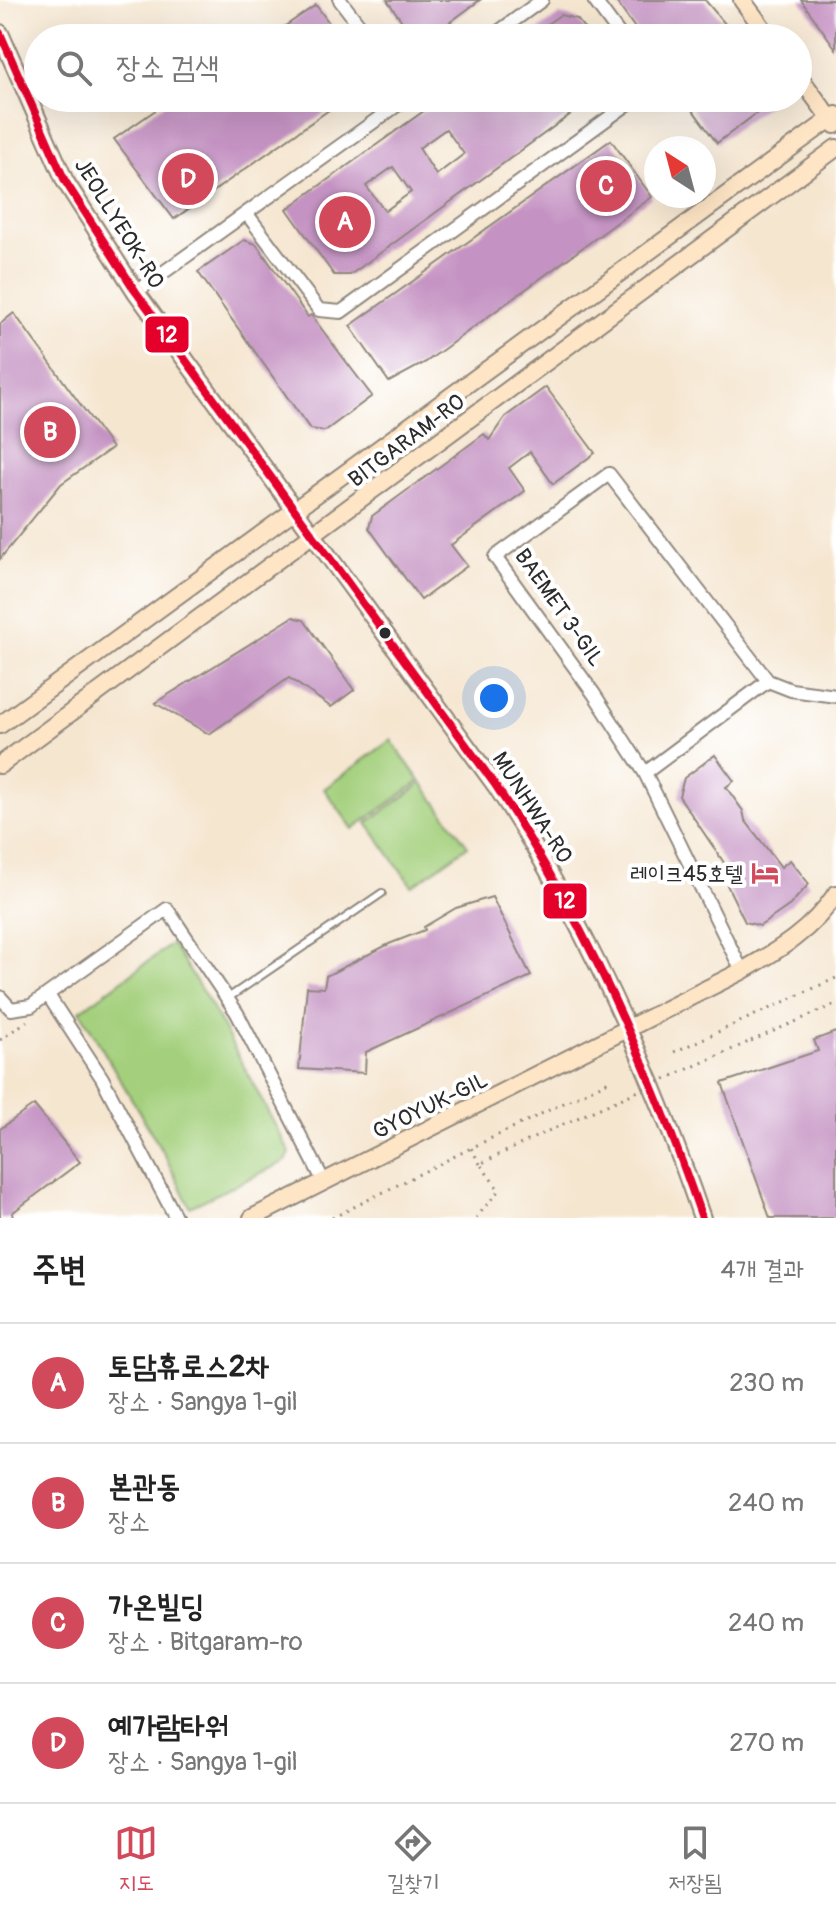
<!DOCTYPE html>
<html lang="ko">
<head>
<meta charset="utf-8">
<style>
	body { margin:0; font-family:Pangolin,"Poor Story",sans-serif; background:#f6f6f6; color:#222 }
	.compass { position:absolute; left:644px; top:136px; width:72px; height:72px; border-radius:50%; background:#fff; box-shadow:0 8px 32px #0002; rotate:324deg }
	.you { position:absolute; left:494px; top:698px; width:28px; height:28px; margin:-20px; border:6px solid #fff; border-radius:50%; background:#1a73e8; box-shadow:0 0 0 12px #1a73e833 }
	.badge { display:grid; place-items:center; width:52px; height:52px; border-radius:50%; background:#d1495b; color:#fff; font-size:26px; font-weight:700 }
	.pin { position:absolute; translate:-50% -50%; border:4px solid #fff; box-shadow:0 2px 8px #0006 }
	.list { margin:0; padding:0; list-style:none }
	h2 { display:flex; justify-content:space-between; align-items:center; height:104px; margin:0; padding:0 32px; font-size:34px }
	h2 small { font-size:26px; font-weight:400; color:#767676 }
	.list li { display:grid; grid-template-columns:52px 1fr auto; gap:24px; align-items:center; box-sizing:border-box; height:120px; padding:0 32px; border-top:2px solid #e0e0e0 }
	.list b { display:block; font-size:30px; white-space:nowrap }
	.list p { margin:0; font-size:26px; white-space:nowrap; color:#767676 }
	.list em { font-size:26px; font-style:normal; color:#767676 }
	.icon { flex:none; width:44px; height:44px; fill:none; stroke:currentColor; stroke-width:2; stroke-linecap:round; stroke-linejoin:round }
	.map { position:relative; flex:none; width:836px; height:1218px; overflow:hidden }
	.search { position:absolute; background:#fff; box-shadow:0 8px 32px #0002; left:24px; right:24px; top:24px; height:88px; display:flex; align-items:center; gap:20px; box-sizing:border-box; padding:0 28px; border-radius:44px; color:#767676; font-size:30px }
	.sheet { height:584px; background:#fff }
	nav { display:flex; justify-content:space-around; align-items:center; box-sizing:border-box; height:112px; border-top:2px solid #e0e0e0; background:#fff; font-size:22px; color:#767676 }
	nav a { display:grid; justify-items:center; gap:4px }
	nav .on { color:#d1495b }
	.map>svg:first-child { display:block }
	.green { fill:#a4d07d; stroke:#687e54; stroke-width:2 }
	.building { fill:#c593c3; fill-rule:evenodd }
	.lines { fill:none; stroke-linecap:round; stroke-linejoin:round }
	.lane-casing { stroke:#90887e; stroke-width:10 }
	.street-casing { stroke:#90887e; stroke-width:16 }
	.secondary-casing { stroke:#90887e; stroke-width:20 }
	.path { stroke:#90887e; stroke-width:3; stroke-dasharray:2 6; stroke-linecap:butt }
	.lane { stroke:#fff; stroke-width:6 }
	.street { stroke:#fff; stroke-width:12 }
	.secondary { stroke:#fee5c5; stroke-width:16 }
	.path-bridge { stroke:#90887e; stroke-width:3; stroke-dasharray:2 6; stroke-linecap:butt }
	.bus-1-casing { stroke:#fff; stroke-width:14 }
	.bus-1 { stroke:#e4002b; stroke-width:8 }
	.bus-dot { fill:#2b2b2b; stroke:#fff; stroke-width:3 }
	.labels { text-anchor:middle; stroke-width:8; stroke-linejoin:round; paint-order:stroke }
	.street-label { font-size:22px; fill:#2b2b2b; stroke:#fff }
	.poi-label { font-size:22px; fill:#2b2b2b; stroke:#fff; text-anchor:end }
	.line-badge { stroke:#fff; stroke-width:3 }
	.badge-label { font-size:22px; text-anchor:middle; font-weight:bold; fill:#fff }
</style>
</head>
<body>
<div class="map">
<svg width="836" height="1218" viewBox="0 0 836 1218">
	<rect width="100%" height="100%" fill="#fff"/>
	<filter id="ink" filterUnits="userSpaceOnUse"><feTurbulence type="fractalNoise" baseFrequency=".0125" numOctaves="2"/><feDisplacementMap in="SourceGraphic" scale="16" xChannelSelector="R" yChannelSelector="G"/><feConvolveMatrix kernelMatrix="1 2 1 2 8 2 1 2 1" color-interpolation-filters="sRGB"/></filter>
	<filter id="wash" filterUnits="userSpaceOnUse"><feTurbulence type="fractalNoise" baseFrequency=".006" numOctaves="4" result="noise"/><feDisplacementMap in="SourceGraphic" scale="32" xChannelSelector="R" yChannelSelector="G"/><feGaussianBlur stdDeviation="1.8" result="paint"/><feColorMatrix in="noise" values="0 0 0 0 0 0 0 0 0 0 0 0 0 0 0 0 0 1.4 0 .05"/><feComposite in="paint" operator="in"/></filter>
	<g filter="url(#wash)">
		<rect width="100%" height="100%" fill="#f5e6d0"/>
		<!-- green -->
		<path class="green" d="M 391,740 L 420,781 L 353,829 L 324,789 Z
			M 422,783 L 468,846 L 412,886 L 367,823 Z
			M 172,944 L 211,1005 L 290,1153 L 286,1161 L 190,1207 L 164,1154 L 80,1011 Z"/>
		<g id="blocks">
			<!-- building -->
			<path class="building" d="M 387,0 L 480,0 L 430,37 L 413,37 Z
				M 615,0 L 705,0 L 737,38 L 642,38 Z
				M 801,0 L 836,0 L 836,49 Z
				M 316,5 L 340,38 L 268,38 Z
				M 560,15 L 577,19 L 591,38 L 527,38 Z
				M 173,98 L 346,98 L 174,219 L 114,139 Z
				M 442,98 L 593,98 L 350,275 L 334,275 L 287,209 ZM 446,129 L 464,154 L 436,175 L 419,148 ZM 393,167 L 411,192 L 385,211 L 366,186 Z
				M 684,98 L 777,98 L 717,143 Z
				M 611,140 L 652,197 L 426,362 L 389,382 L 350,326 Z
				M 244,240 L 256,244 L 308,317 L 311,315 L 372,396 L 325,431 L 310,429 L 198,272 Z
				M 14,313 L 112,448 L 61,484 L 0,559 L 0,324 Z
				M 546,387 L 595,453 L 553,484 L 530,452 L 509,468 L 525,491 L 451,545 L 467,566 L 421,600 L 369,528 L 372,516 L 484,434 L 489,440 L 505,417 Z
				M 293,617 L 304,620 L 354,690 L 331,707 L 289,678 L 209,734 L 155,703 Z
				M 715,755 L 734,781 L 726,787 L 743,811 L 745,820 L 781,867 L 790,860 L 809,884 L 790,905 L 760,926 L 745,922 L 727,885 L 735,879 L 679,796 L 684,778 Z
				M 492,897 L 531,976 L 366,1052 L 365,1073 L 299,1069 L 307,987 L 324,988 L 326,976 L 389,944 L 425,930 L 424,927 L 456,908 Z
				M 836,1032 L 836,1218 L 770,1218 L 722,1083 L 818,1051 L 814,1040 Z
				M 34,1105 L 80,1162 L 12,1213 L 13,1218 L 0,1218 L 0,1129 Z"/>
		</g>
	</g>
	<g filter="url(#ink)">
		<use href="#blocks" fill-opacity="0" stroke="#90887e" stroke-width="2"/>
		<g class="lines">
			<!-- lane casing -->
			<g class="lane-casing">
				<path id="lane" d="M 228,998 L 382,893"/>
			</g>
			<!-- street casing -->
			<g class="street-casing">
				<path id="street" d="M 340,0 L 369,38
					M 594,0 L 622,38
					M 490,38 L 542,0
					M 247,214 L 319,310 L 341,312 L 636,98
					M 136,292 L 407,98
					M 645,773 L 768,681
					M 742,971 L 645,773 L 594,694 L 495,557 L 609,474 L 768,681 L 791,690 L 836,696
					M 48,995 L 102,1078 L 176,1218
					M 0,997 L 11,1009 L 31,1006 L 167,909 L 237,1013 L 324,1182"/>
			</g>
			<!-- secondary casing -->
			<g class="secondary-casing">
				<path id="secondary" d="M 742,0 L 770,38
					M 0,33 L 65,181 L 136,292 L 496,786 C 584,919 650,1067 702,1218
					M 798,75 L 835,125
					M 0,725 L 836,115
					M 0,765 L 836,148
					M 252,1218 L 742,971 C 779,950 812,930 836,894"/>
			</g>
			<!-- path -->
			<path class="path" d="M 0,1040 L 27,1021
				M 751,1041 L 836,1004
				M 674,1052 L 836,978
				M 480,1164 L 471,1148 L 611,1080
				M 332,1218 L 471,1148
				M 476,1218 L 499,1190 L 480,1164 L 548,1131"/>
			<!-- lane -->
			<use href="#lane" class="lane"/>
			<!-- street -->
			<use href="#street" class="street"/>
			<!-- secondary -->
			<use href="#secondary" class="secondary"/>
			<!-- path-bridge -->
			<path class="path-bridge" d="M 548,1131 L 751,1041"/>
			<!-- bus-1 casing -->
			<g class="bus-1-casing">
				<path id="bus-1" d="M 0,33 L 65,181 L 136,292 L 496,786 C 584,919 650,1067 702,1218"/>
			</g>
			<!-- bus-1 -->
			<use href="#bus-1" class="bus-1"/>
		</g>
	</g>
	<!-- icons -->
	<defs>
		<g id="hotel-bare" transform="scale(2.16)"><path d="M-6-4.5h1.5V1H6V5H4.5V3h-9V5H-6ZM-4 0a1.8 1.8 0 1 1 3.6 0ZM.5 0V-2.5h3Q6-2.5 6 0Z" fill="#d1495b" stroke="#fff" stroke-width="2.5" paint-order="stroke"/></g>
	</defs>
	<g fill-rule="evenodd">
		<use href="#hotel-bare" x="765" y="873"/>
	</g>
	<!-- markers -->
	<circle class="bus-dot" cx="385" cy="633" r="7"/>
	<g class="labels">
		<!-- street labels -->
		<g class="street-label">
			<text transform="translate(120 223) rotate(58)" y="8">JEOLLYEOK-RO</text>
			<text transform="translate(406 440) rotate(-37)" y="8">BITGARAM-RO</text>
			<text transform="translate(560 607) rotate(55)" y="8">BAEMET 3-GIL</text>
			<text transform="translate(533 807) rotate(57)" y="8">MUNHWA-RO</text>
			<text transform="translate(430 1105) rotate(-26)" y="8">GYOYUK-GIL</text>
		</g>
		<!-- poi labels -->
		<g class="poi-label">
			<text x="743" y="881">레이크45호텔</text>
		</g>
	</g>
	<g class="line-badge">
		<rect x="144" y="315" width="46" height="39" rx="8" fill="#e4002b"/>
		<rect x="542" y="882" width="46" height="38" rx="8" fill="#e4002b"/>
	</g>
	<g class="badge-label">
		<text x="167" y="342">12</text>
		<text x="565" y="908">12</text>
	</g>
</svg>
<svg class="compass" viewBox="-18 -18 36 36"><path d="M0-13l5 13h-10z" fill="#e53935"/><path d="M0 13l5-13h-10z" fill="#767676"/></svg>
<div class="you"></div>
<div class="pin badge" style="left:345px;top:222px">A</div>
<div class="pin badge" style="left:50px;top:432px">B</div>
<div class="pin badge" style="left:606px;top:186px">C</div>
<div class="pin badge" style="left:188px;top:179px">D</div>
<div class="search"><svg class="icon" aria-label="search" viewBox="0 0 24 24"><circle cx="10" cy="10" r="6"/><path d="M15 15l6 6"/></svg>장소 검색</div>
</div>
<section class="sheet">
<h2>주변<small>4개 결과</small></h2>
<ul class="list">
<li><span class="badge">A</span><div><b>토담휴로스2차</b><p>장소 · Sangya 1-gil</p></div><em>230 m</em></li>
<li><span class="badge">B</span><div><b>본관동</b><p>장소</p></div><em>240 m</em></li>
<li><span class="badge">C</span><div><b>가온빌딩</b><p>장소 · Bitgaram-ro</p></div><em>240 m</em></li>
<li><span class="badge">D</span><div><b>예가람타워</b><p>장소 · Sangya 1-gil</p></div><em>270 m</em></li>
</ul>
</section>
<nav>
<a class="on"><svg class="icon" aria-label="map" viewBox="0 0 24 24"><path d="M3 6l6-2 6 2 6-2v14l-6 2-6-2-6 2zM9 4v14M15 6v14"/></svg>지도</a>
<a><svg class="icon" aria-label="directions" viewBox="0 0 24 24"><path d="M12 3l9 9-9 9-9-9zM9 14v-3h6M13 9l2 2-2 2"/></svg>길찾기</a>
<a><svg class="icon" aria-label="saved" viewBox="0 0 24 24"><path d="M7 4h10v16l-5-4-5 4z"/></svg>저장됨</a>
</nav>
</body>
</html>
